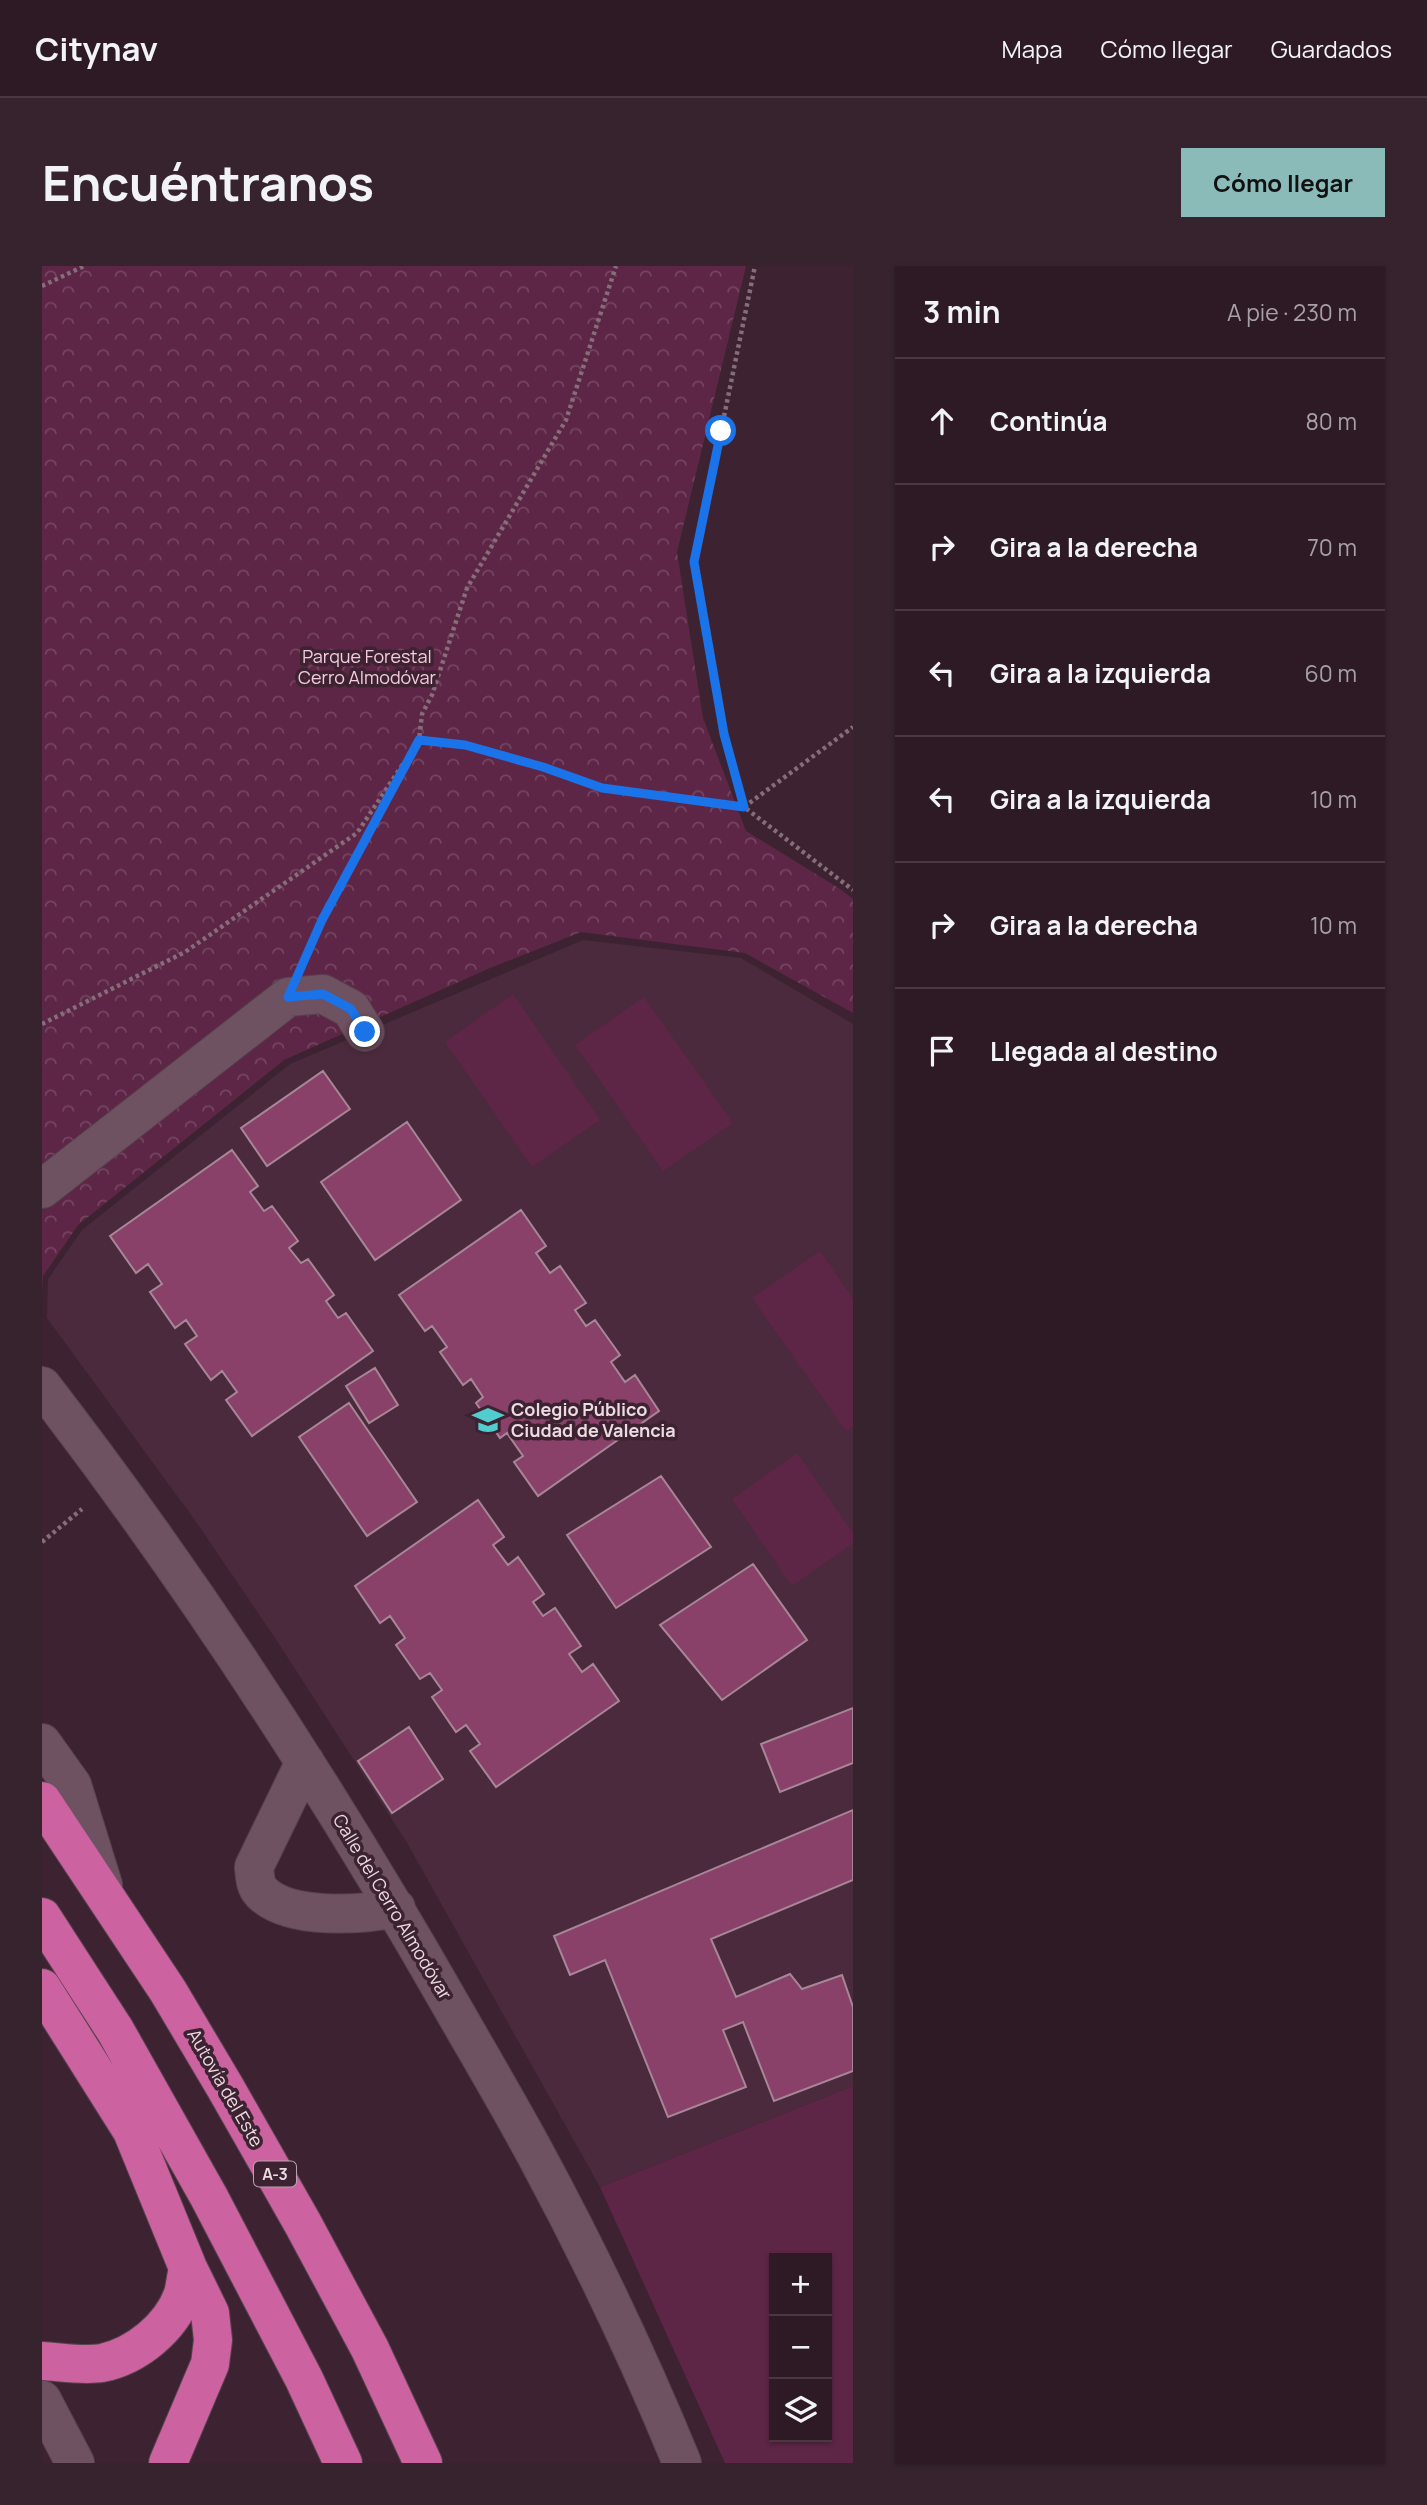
<!DOCTYPE html>
<html lang="es">
<head>
<meta charset="utf-8">
<style>
	body { margin:0; font-family:Manrope,sans-serif; background:#36232d; color:#f1f3f6 }
	.controls { position:absolute; right:21px; bottom:21px; display:grid; overflow:hidden; border-radius:0px; box-shadow:0 2px 5px #0004 }
	.controls button { width:63px; height:63px; display:grid; place-items:center; padding:0; border:0; border-bottom:2px solid #493842; background:#2e1a25; color:#f1f3f6; font:35px sans-serif }
	.stop { position:absolute; width:21px; height:21px; margin:-16px; border:5px solid #1a73e8; border-radius:50%; background:#fff }
	.stop.end { background:#1a73e8; border-color:#fff; box-shadow:0 2px 7px #0008 }
	.list { margin:0; padding:0; list-style:none }
	h2 { display:flex; justify-content:space-between; align-items:center; height:91px; margin:0; padding:0 28px; font-size:30px }
	h2 small { font-size:23px; font-weight:400; color:#a7a1a7 }
	.list li { display:grid; grid-template-columns:46px 1fr auto; gap:21px; align-items:center; box-sizing:border-box; height:126px; padding:0 28px; border-top:2px solid #493842 }
	.list b { display:block; font-size:26px; white-space:nowrap }
	.list em { font-size:23px; font-style:normal; color:#a7a1a7 }
	.icon { flex:none; width:38px; height:38px; fill:none; stroke:currentColor; stroke-width:2; stroke-linecap:round; stroke-linejoin:round }
	.map { position:relative; flex:none; width:811px; height:2197px; overflow:hidden; border-radius:0px }
	header { display:flex; align-items:center; gap:42px; box-sizing:border-box; height:98px; padding:0 35px; background:#2e1a25; border-bottom:2px solid #493842 }
	header strong { font-size:33px }
	nav { display:flex; gap:38px; margin-inline-start:auto; font-size:24px }
	.intro { display:flex; align-items:center; justify-content:space-between; box-sizing:border-box; height:168px; padding:0 42px }
	h1 { margin:0; font-size:49px }
	.button { padding:18px 32px; border-radius:0px; background:#8bbbb9; color:#111; font-size:24px; font-weight:700 }
	main { display:flex; gap:42px; padding:0 42px }
	aside { flex:1; background:#2e1a25; border-radius:0px; box-shadow:0 2px 5px #0004 }
	.map>svg:first-child { display:block }
	.built { fill:#4a2a3c }
	.forest { fill:url(#forest-crowns) }
	.pitch { fill:#5d2646; fill-rule:evenodd }
	.building { fill:#89416a; stroke:#a78797; stroke-width:2 }
	.lines { fill:none; stroke-linecap:round; stroke-linejoin:round }
	.minor-casing { stroke:#57424e; stroke-width:40 }
	.highway-casing { stroke:#57424e; stroke-width:40 }
	.path { stroke:#856e7a; stroke-width:4.5; stroke-dasharray:3.5 3.5; stroke-linecap:butt }
	.minor { stroke:#6f5261; stroke-width:38 }
	.highway { stroke:#cc629f; stroke-width:38 }
	.route { stroke:#1a73e8; stroke-width:9 }
	.labels { text-anchor:middle; stroke-width:7; stroke-linejoin:round; paint-order:stroke }
	.shield { fill:#3d2331; stroke:#b8a4ae; stroke-width:2 }
	.shield-label { font-size:16px; font-weight:bold; fill:#ecdbe3 }
	.park-label { font-size:18px; fill:#f6cae0; stroke:#3d2331 }
	.poi-label { font-size:18px; font-weight:bold; fill:#ecdbe3; stroke:#3d2331; text-anchor:start }
	.street-label { font-size:18px; fill:#ecdbe3; stroke:#3d2331 }
</style>
</head>
<body>
<header>
<strong>Citynav</strong>
<nav><a>Mapa</a><a>Cómo llegar</a><a>Guardados</a></nav>
</header>
<div class="intro"><h1>Encuéntranos</h1><a class="button">Cómo llegar</a></div>
<main>
<div class="map">
<svg width="811" height="2197" viewBox="0 0 811 2197">
	<defs>
		<pattern id="forest-crowns" width="20" height="18" patternUnits="userSpaceOnUse" patternTransform="scale(1.75)"><rect width="20" height="18" fill="#5d2646"/><path d="M2 6a3 3 0 1 1 6 0M12 15a3 3 0 1 1 6 0" fill="none" stroke="#744561"/></pattern>
	</defs>
	<rect width="100%" height="100%" fill="#3d2331"/>
	<!-- built -->
	<path class="built" d="M 541,674 L 699,692 L 811,758 L 811,1820 L 558,1921 L 364,1575 L 237,1378 L 155,1257 L 5,1052 L 6,1013 L 40,964 L 248,798 Z"/>
	<!-- forest -->
	<path class="forest" d="M 0,0 L 704,0 L 635,286 L 661,452 L 704,565 L 798,623 L 811,633 L 811,747 L 703,687 L 539,666 L 448,702 L 242,794 L 36,959 L 1,1010 L 0,1024 Z"/>
	<!-- pitch -->
	<path class="pitch" d="M 471,728 L 558,854 L 490,901 L 403,776 Z
		M 602,731 L 691,857 L 621,905 L 533,779 Z
		M 778,985 L 811,1033 L 811,1160 L 804,1165 L 710,1032 Z
		M 755,1187 L 811,1267 L 811,1277 L 750,1320 L 690,1233 Z
		M 811,1820 L 811,2197 L 683,2197 L 558,1921 ZM 732,1992 L 785,1992 L 785,2171 L 732,2171 Z"/>
	<!-- building -->
	<path class="building" d="M 281,805 L 308,843 L 225,900 L 199,862 Z
		M 365,856 L 419,934 L 333,994 L 279,916 Z
		M 190,884 L 216,920 L 208,926 L 222,945 L 230,940 L 256,975 L 247,982 L 259,997 L 266,993 L 292,1029 L 284,1035 L 296,1052 L 304,1047 L 331,1085 L 210,1170 L 184,1134 L 195,1126 L 180,1105 L 169,1114 L 143,1078 L 155,1070 L 144,1054 L 133,1062 L 108,1026 L 120,1018 L 106,998 L 94,1007 L 68,970 Z
		M 479,944 L 504,980 L 494,987 L 508,1007 L 518,1000 L 544,1037 L 533,1044 L 544,1060 L 553,1054 L 578,1089 L 569,1096 L 583,1116 L 593,1109 L 617,1145 L 496,1230 L 472,1196 L 481,1190 L 465,1167 L 458,1172 L 434,1137 L 441,1131 L 429,1113 L 421,1119 L 398,1086 L 405,1081 L 390,1060 L 383,1065 L 357,1029 Z
		M 333,1102 L 356,1139 L 327,1157 L 304,1120 Z
		M 307,1137 L 375,1236 L 325,1270 L 257,1171 Z
		M 619,1210 L 669,1281 L 574,1342 L 525,1269 Z
		M 436,1234 L 462,1271 L 451,1279 L 466,1299 L 476,1291 L 502,1328 L 491,1336 L 501,1350 L 513,1342 L 539,1380 L 527,1388 L 540,1406 L 551,1398 L 577,1435 L 454,1521 L 428,1485 L 438,1478 L 424,1459 L 414,1466 L 390,1431 L 400,1424 L 388,1407 L 378,1413 L 354,1379 L 363,1372 L 348,1350 L 338,1357 L 313,1320 Z
		M 711,1298 L 765,1374 L 680,1434 L 618,1359 Z
		M 811,1442 L 811,1497 L 738,1526 L 719,1478 Z
		M 367,1461 L 401,1513 L 350,1547 L 316,1495 Z
		M 811,1544 L 811,1614 L 669,1673 L 694,1731 L 748,1708 L 760,1723 L 800,1709 L 811,1741 L 811,1805 L 732,1835 L 701,1756 L 681,1764 L 704,1821 L 626,1851 L 563,1694 L 528,1709 L 512,1670 Z"/>
	<g class="lines">
		<!-- minor casing -->
		<g class="minor-casing">
			<path id="minor" d="M 0,923 L 246,731 L 281,728 L 309,743 L 323,766
				M 0,1120 C 152,1317 287,1525 410,1741 C 438,1790 467,1839 494,1889 C 548,1989 597,2092 640,2197
				M 0,1477 L 30,1519 L 61,1619
				M 263,1496 L 212,1601 C 213,1611 213,1620 220,1627 C 248,1654 318,1649 354,1642
				M 0,2134 L 33,2197"/>
		</g>
		<!-- highway casing -->
		<g class="highway-casing">
			<path id="highway" d="M 0,1535 L 126,1725 L 183,1821 L 261,1958 L 328,2083 L 381,2197
				M 0,1651 L 73,1764 L 167,1931 L 262,2113 L 301,2197
				M 0,1722 L 90,1865 L 146,2002 L 168,2047 L 171,2074 L 168,2098 L 126,2197
				M 0,2095 C 19,2096 41,2100 60,2097 C 94,2090 129,2062 141,2028 C 143,2020 144,2010 146,2002"/>
		</g>
		<!-- path -->
		<path class="path" d="M 0,20 L 42,0
			M 377,474 L 423,479 L 501,501 L 560,522 L 702,541 L 811,624
			M 702,541 L 682,468 L 652,296 L 713,0
			M 702,541 L 811,461
			M 262,694 L 280,654 L 377,474 L 380,448 L 390,429 L 425,322 L 524,154 L 574,0
			M 0,758 L 143,686 L 315,567 L 363,495
			M 0,1276 L 40,1243"/>
		<!-- minor -->
		<use href="#minor" class="minor"/>
		<!-- highway -->
		<use href="#highway" class="highway"/>
	</g>
	<g class="lines">
		<!-- route -->
		<path class="route" d="M 323,766 L 309,743 L 281,728 L 246,731 L 280,654 L 377,474 L 423,479 L 501,501 L 560,522 L 702,541 L 682,468 L 652,296 L 679,165"/>
	</g>
	<!-- icons -->
	<defs>
		<g id="university-bare" transform="scale(2.415)"><path d="M0-5L7-2L0 1L-7-2ZM-4 1L0 2.5L4 1V4Q0 6-4 4Z" fill="#52cdcf" stroke="#3d2331" stroke-width="2.5" paint-order="stroke"/></g>
	</defs>
	<g fill-rule="evenodd">
		<use href="#university-bare" x="446" y="1154"/>
	</g>
	<g class="labels">
		<!-- shield labels -->
		<rect class="shield" x="212" y="1895.5" width="42" height="25" rx="5"/>
		<g class="shield-label">
			<text x="233" y="1914">A-3</text>
		</g>
		<!-- park labels -->
		<g class="park-label">
			<text x="325" y="397">Parque Forestal<tspan x="325" dy="21">Cerro Almodóvar</tspan></text>
		</g>
		<!-- poi labels -->
		<g class="poi-label">
			<text x="469" y="1150">Colegio Público<tspan x="469" dy="21">Ciudad de Valencia</tspan></text>
		</g>
		<!-- street labels -->
		<g class="street-label">
			<text transform="translate(350 1641) rotate(59)" y="6">Calle del Cerro Almodóvar</text>
			<text transform="translate(183 1822) rotate(60)" y="6">Autovía del Este</text>
		</g>
	</g>
</svg>
<div class="controls">
<button>+</button>
<button>−</button>
<button><svg class="icon" aria-label="layers" viewBox="0 0 24 24"><path d="M12 4l9 5-9 5-9-5zM3 14l9 5 9-5"/></svg></button>
</div>
<div class="stop" style="left:679px;top:165px"></div>
<div class="stop end" style="left:323px;top:766px"></div>
</div>
<aside>
<h2>3 min<small>A pie · 230 m</small></h2>
<ul class="list">
<li><svg class="icon" aria-label="ahead" viewBox="0 0 24 24"><path d="M12 20V5M6 11l6-6 6 6"/></svg><div><b>Continúa</b></div><em>80 m</em></li>
<li><svg class="icon" aria-label="right" viewBox="0 0 24 24"><path d="M7 20v-9h11M14 6l5 5-5 5"/></svg><div><b>Gira a la derecha</b></div><em>70 m</em></li>
<li><svg class="icon" aria-label="left" viewBox="0 0 24 24"><path d="M17 20v-9H6M10 6l-5 5 5 5"/></svg><div><b>Gira a la izquierda</b></div><em>60 m</em></li>
<li><svg class="icon" aria-label="left" viewBox="0 0 24 24"><path d="M17 20v-9H6M10 6l-5 5 5 5"/></svg><div><b>Gira a la izquierda</b></div><em>10 m</em></li>
<li><svg class="icon" aria-label="right" viewBox="0 0 24 24"><path d="M7 20v-9h11M14 6l5 5-5 5"/></svg><div><b>Gira a la derecha</b></div><em>10 m</em></li>
<li><svg class="icon" aria-label="arrive" viewBox="0 0 24 24"><path d="M6 21V4h12l-3 4 3 4H6"/></svg><div><b>Llegada al destino</b></div></li>
</ul>
</aside>
</main>
</body>
</html>
